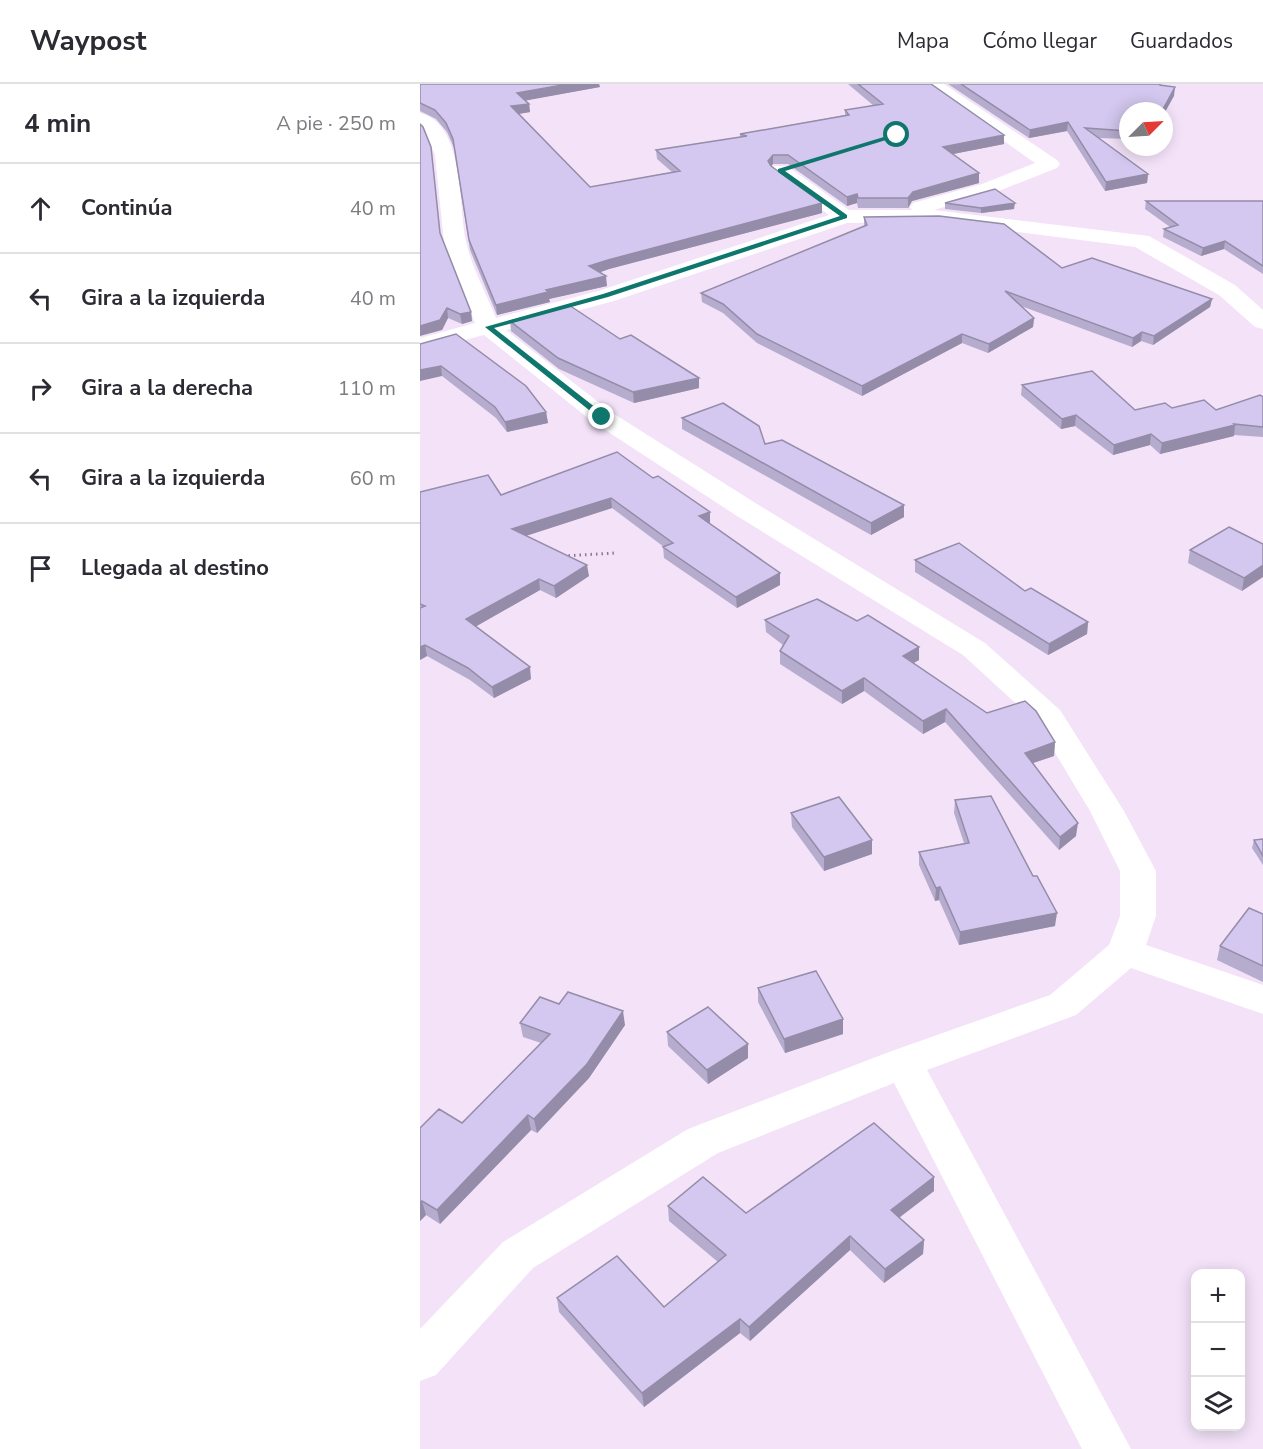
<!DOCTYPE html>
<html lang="es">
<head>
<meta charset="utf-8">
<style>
	body { margin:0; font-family:"Nunito Sans",sans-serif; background:#f2f2f3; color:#2b2b33 }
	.controls { position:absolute; right:18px; bottom:18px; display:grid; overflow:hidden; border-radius:12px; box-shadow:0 3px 15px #0003 }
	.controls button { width:54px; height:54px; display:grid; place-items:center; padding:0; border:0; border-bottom:2px solid #e1e1e2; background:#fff; color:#2b2b33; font:30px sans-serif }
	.compass { position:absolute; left:699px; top:18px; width:54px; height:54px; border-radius:50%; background:#fff; box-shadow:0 3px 15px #0003; rotate:66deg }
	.stop { position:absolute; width:18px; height:18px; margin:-14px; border:4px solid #0f766e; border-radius:50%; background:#fff }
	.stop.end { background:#0f766e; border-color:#fff; box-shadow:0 2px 6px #0008 }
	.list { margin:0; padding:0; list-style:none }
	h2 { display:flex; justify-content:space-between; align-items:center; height:78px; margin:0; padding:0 24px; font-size:26px }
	h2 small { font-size:20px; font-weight:400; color:#7c7c81 }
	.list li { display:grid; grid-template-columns:39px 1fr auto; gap:18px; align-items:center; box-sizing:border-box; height:90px; padding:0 24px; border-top:2px solid #e1e1e2 }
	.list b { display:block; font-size:22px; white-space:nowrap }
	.list em { font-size:20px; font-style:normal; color:#7c7c81 }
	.icon { flex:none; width:33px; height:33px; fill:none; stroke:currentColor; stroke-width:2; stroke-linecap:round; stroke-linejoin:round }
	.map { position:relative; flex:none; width:843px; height:1365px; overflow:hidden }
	header { display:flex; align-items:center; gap:36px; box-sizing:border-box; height:84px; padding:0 30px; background:#fff; border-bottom:2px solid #e1e1e2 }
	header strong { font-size:28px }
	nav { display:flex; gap:33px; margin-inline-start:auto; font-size:21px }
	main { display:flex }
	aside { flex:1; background:#fff }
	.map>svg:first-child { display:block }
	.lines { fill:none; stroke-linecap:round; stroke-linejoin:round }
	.path { stroke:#8a7a8f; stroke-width:3; stroke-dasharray:1.5 4; stroke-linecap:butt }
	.minor { fill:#fff; fill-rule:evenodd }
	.wall { fill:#b6acce }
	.shaded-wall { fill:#948ca8 }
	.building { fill:#d4c8f0; stroke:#948ca8; stroke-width:1.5 }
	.route { fill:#0f766e }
</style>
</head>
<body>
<header>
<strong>Waypost</strong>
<nav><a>Mapa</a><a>Cómo llegar</a><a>Guardados</a></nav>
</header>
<main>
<aside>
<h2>4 min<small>A pie · 250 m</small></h2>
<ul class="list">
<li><svg class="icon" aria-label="ahead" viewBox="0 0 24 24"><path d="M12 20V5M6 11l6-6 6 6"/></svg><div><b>Continúa</b></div><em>40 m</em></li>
<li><svg class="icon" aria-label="left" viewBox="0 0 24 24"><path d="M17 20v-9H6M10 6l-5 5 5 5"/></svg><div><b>Gira a la izquierda</b></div><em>40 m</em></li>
<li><svg class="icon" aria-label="right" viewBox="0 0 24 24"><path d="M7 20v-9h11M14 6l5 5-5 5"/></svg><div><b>Gira a la derecha</b></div><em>110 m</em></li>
<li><svg class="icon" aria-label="left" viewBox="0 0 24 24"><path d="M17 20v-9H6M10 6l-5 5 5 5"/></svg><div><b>Gira a la izquierda</b></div><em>60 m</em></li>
<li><svg class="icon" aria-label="arrive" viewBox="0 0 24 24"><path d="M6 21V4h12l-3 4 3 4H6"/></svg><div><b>Llegada al destino</b></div></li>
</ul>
</aside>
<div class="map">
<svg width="843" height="1365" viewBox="0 0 843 1365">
	<rect width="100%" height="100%" fill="#f3e2f8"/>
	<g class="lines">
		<!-- path -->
		<path class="path" d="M 143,472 L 196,469"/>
		<!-- minor -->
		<path class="minor" d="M 503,0 L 524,0 L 637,76 L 640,80 L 637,84 L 576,108 L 514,126 L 729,152 L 815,201 L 843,226 L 843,245 L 835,243 L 799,211 L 715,163 L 519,138 L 427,139 L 194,217 L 86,246 L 191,328 L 337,420 L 565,559 L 640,626 L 704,727 L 736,787 L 736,832 L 726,861 L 843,901 L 843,930 L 711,884 L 656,931 L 507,986 L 711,1365 L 662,1365 L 474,999 L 298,1069 L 113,1184 L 16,1291 L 0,1297 L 0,1245 L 83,1158 L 268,1045 L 469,968 L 630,911 L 689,861 L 700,832 L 700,787 L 670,727 L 617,639 L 543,571 L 317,432 L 173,338 L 64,251 L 0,268 L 0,254 L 55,239 L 24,158 L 15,71 L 6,50 L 0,45 L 0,29 C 45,40 38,121 46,157 C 51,182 66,209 76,234 L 178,207 L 409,131 L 353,90 L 350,86 L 353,82 L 367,82 L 429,126 L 492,126 L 490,123 L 493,119 L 562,100 L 615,79 Z"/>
	</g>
	<!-- wall -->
	<path class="wall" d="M 0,0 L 179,0 L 180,3 L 105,16 L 109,20 L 110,28 L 99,30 L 170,103 L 252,88 L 237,75 L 236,66 L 320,53 L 320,50 L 425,31 L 425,26 L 454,22 L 428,0 L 511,0 L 584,60 L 533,70 L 559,89 L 559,99 L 492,117 L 488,124 L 438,124 L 437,119 L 427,122 L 368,80 L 353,80 L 351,82 L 402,129 L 189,185 L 180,188 L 187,202 L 129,215 L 130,218 L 77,231 L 50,166 L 34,64 L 27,48 L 16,35 L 0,27 Z
		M 528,0 L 740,0 L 740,1 L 754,12 L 708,27 L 708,55 L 678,54 L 728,90 L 727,99 L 685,107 L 647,47 L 609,54 Z
		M 726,117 L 843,117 L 843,190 L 804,165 L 781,172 L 743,153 L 744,145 L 750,143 L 725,125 Z
		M 525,119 L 594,125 L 561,129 L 525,125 Z
		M 444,133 L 642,184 L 792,215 L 790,223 L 733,261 L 721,257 L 712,263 L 601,222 L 614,234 L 613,243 L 568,269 L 542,259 L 442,312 L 337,259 L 303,229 L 282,218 L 281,209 L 444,142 Z
		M 21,151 L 51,228 L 52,237 L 42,240 L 28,234 L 22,246 Z
		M 90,237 L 200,255 L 279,304 L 214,319 L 139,285 L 91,247 Z
		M 0,260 L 126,328 L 128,339 L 87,348 L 76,334 L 22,292 Z
		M 602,301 L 715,326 L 752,324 L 796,326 L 843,313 L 843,353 L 814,351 L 814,352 L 740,370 L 730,361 L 693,371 L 655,342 L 641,345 L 601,311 Z
		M 262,334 L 345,360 L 484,421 L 484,433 L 451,451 L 262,345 Z
		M 233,394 L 290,428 L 290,439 L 288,439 L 360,489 L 360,501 L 317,524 L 244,474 L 243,463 L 244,463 L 192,424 L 106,452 L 169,492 L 136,514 L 120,506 L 56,542 L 111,595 L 74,614 L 50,596 L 7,572 L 0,576 L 0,408 L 81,411 Z
		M 843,460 L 822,507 L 768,479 L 770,466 Z
		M 495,476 L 605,507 L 668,538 L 667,550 L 628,571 L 495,488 Z
		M 345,536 L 499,576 L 493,579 L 567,629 L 635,658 L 634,672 L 613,679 L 656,752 L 639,766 L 525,638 L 503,650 L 444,607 L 422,620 L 360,580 L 360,567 L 363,561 L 346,548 Z
		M 535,716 L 635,842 L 539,861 L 519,816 L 515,817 L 499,781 L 499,768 L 544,759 L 534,729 Z
		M 371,729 L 452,770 L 404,787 L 372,743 Z
		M 843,755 L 843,781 L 832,764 L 834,756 Z
		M 843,830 L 843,898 L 797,876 L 800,862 Z
		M 338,904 L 423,935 L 423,950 L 365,969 L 338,918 Z
		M 100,939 L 205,941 L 169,994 L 117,1049 L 111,1046 L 20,1140 L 6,1131 L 0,1137 L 0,1044 L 42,1039 L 121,959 L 103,953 Z
		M 247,948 L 328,960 L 328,974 L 288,1000 L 248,962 Z
		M 514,1093 L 514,1107 L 479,1133 L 504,1156 L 503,1170 L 464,1199 L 430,1166 L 330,1257 L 320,1249 L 224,1323 L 139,1228 L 137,1214 L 244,1223 L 298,1178 L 249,1137 L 248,1122 L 326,1129 Z"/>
	<!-- shaded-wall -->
	<path class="shaded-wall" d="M 148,0 L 179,0 L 180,3 L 98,18 L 97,9 Z
		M 755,3 L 754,12 L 744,30 L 744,27 L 742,27 Z
		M 109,20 L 110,28 L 92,31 L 91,22 Z
		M 648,38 L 647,47 L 609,54 L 610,46 Z
		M 584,51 L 584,60 L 523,72 L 523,63 Z
		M 353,71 L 353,80 L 348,86 L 348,77 Z
		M 559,89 L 559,99 L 492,117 L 488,124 L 488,114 L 493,108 Z
		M 728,90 L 727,99 L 685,107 L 686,98 Z
		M 437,110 L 437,119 L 427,122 L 427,113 Z
		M 402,119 L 402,129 L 189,185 L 170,192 L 169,182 L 188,176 Z
		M 595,119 L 594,125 L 561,129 L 561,124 Z
		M 805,157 L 804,165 L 781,172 L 783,164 Z
		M 186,192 L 187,202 L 129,215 L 130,218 L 77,231 L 76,221 L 126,206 Z
		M 792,215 L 790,223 L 733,261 L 734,252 Z
		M 27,224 L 28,234 L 22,246 L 0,252 L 0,242 Z
		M 51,228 L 52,237 L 42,240 L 40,230 Z
		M 614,234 L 613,243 L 568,269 L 569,260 Z
		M 722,248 L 721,257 L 712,263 L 713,254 Z
		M 542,250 L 542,259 L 442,312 L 442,302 Z
		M 21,282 L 22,292 L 0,297 L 0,286 Z
		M 279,294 L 279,304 L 214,319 L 213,308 Z
		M 126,328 L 128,339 L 87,348 L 85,338 Z
		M 656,331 L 655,342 L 641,345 L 642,335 Z
		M 815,341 L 814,352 L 740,370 L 742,359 Z
		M 731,350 L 730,361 L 693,371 L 694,361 Z
		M 191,414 L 192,424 L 93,456 L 92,445 Z
		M 484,421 L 484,433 L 451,451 L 451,439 Z
		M 290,428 L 290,439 L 279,443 L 279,432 Z
		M 167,481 L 169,492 L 136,514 L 134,502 Z
		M 843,481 L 843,493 L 822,507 L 824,494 Z
		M 360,489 L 360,501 L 317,524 L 316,513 Z
		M 119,495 L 120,506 L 48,547 L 46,535 Z
		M 668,538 L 667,550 L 628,571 L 629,560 Z
		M 5,561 L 7,572 L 0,576 L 0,563 Z
		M 499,563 L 499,576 L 483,585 L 483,572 Z
		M 110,583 L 111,595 L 74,614 L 72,603 Z
		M 444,594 L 444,607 L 422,620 L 422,607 Z
		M 526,625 L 525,638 L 503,650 L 503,637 Z
		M 635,658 L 634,672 L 604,682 L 605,669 Z
		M 658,739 L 656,752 L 639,766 L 640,753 Z
		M 452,756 L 452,770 L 404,787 L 404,773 Z
		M 520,803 L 519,816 L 515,817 L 516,804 Z
		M 637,829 L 635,842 L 539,861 L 540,848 Z
		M 203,927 L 205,941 L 169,994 L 117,1049 L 114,1035 Z
		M 423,935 L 423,950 L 365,969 L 364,955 Z
		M 328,960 L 328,974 L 288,1000 L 287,986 Z
		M 108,1031 L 111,1046 L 20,1140 L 17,1126 Z
		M 514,1093 L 514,1107 L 471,1140 L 471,1126 Z
		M 2,1117 L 6,1131 L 0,1137 L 0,1119 Z
		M 430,1152 L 430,1166 L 330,1257 L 329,1243 Z
		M 504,1156 L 503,1170 L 464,1199 L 465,1185 Z
		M 320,1235 L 320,1249 L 224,1323 L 222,1309 Z"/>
	<!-- building -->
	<path class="building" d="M 0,0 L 148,0 L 97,9 L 109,20 L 91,22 L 170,103 L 260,87 L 236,66 L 327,52 L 320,50 L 429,31 L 425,26 L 463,20 L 438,0 L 511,0 L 584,51 L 523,63 L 559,89 L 493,108 L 488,114 L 438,114 L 437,110 L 427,113 L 368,71 L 353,71 L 348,77 L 351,82 L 402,119 L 188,176 L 169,182 L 186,192 L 126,206 L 128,208 L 76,221 L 49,156 L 33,55 L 26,39 L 15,26 L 0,19 Z
		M 541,0 L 740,0 L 740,1 L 755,3 L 742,27 L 708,27 L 708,47 L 665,44 L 728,90 L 686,98 L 648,38 L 610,46 Z
		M 0,40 L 3,43 L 11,63 L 20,149 L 51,228 L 40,230 L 27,224 L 20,236 L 0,242 Z
		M 575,105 L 595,119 L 561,124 L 525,119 Z
		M 726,117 L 843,117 L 843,182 L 805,157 L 783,164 L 744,145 L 758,141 Z
		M 519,132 L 584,140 L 642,184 L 672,174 L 792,215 L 734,252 L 722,248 L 713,254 L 585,207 L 614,234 L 569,260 L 542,250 L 442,302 L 337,250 L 303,220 L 281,209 L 447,141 L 444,133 Z
		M 149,221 L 200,255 L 211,251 L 279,294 L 213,308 L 138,274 L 90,237 Z
		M 36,250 L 106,302 L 126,328 L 85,338 L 75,323 L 21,282 L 0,286 L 0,260 Z
		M 672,287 L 715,326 L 745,319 L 752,324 L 784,316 L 796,326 L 840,311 L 843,313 L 843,343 L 814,340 L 815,341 L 742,359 L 731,350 L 694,361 L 656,331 L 642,335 L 602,301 Z
		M 303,319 L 339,342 L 345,360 L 362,356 L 484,421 L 451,439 L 262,334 Z
		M 197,368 L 233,394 L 238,392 L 290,428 L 279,432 L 360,489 L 316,513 L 243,463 L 253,459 L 191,414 L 92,445 L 167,481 L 134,502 L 119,495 L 46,535 L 110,583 L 72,603 L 48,584 L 5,561 L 0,563 L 0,524 L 5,522 L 0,520 L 0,408 L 68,391 L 81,411 Z
		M 809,443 L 843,460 L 843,481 L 824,494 L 770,466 Z
		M 539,459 L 605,507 L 611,504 L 668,538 L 629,560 L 495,476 Z
		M 397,515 L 437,537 L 448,531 L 499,563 L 483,572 L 567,629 L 605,617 L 616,627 L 635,658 L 605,669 L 658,739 L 640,753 L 526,625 L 503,637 L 444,594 L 422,607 L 360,567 L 369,552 L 345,536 Z
		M 571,712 L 613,792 L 617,792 L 637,829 L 540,848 L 520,803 L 516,804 L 499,768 L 549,759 L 535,716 Z
		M 419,713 L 452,756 L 404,773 L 371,729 Z
		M 843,755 L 843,772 L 834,756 Z
		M 829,824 L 843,830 L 843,882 L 800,862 Z
		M 396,887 L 423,935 L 364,955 L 338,904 Z
		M 148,908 L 203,927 L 167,980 L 114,1035 L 108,1031 L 17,1126 L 2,1117 L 0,1119 L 0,1044 L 19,1025 L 42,1039 L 130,950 L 100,939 L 120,913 L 139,920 Z
		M 288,923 L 328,960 L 287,986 L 247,948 Z
		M 454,1039 L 514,1093 L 471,1126 L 504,1156 L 465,1185 L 430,1152 L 329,1243 L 320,1235 L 222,1309 L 137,1214 L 197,1172 L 244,1223 L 306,1171 L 248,1122 L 283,1093 L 326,1129 Z"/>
	<!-- route -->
	<path class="route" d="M 477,49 L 479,52 L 365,87 L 427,131 L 427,134 L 188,213 L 74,244 L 185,331 L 185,334 L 179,334 L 65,243 L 183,210 L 420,132 L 358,88 L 358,85 Z"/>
</svg>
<div class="controls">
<button>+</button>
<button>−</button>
<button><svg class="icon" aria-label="layers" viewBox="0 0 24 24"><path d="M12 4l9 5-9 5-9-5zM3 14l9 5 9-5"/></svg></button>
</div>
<svg class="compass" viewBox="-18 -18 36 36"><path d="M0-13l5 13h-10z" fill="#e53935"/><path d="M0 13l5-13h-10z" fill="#7c7c81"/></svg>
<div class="stop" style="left:477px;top:51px"></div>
<div class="stop end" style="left:182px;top:333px"></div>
</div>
</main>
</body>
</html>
